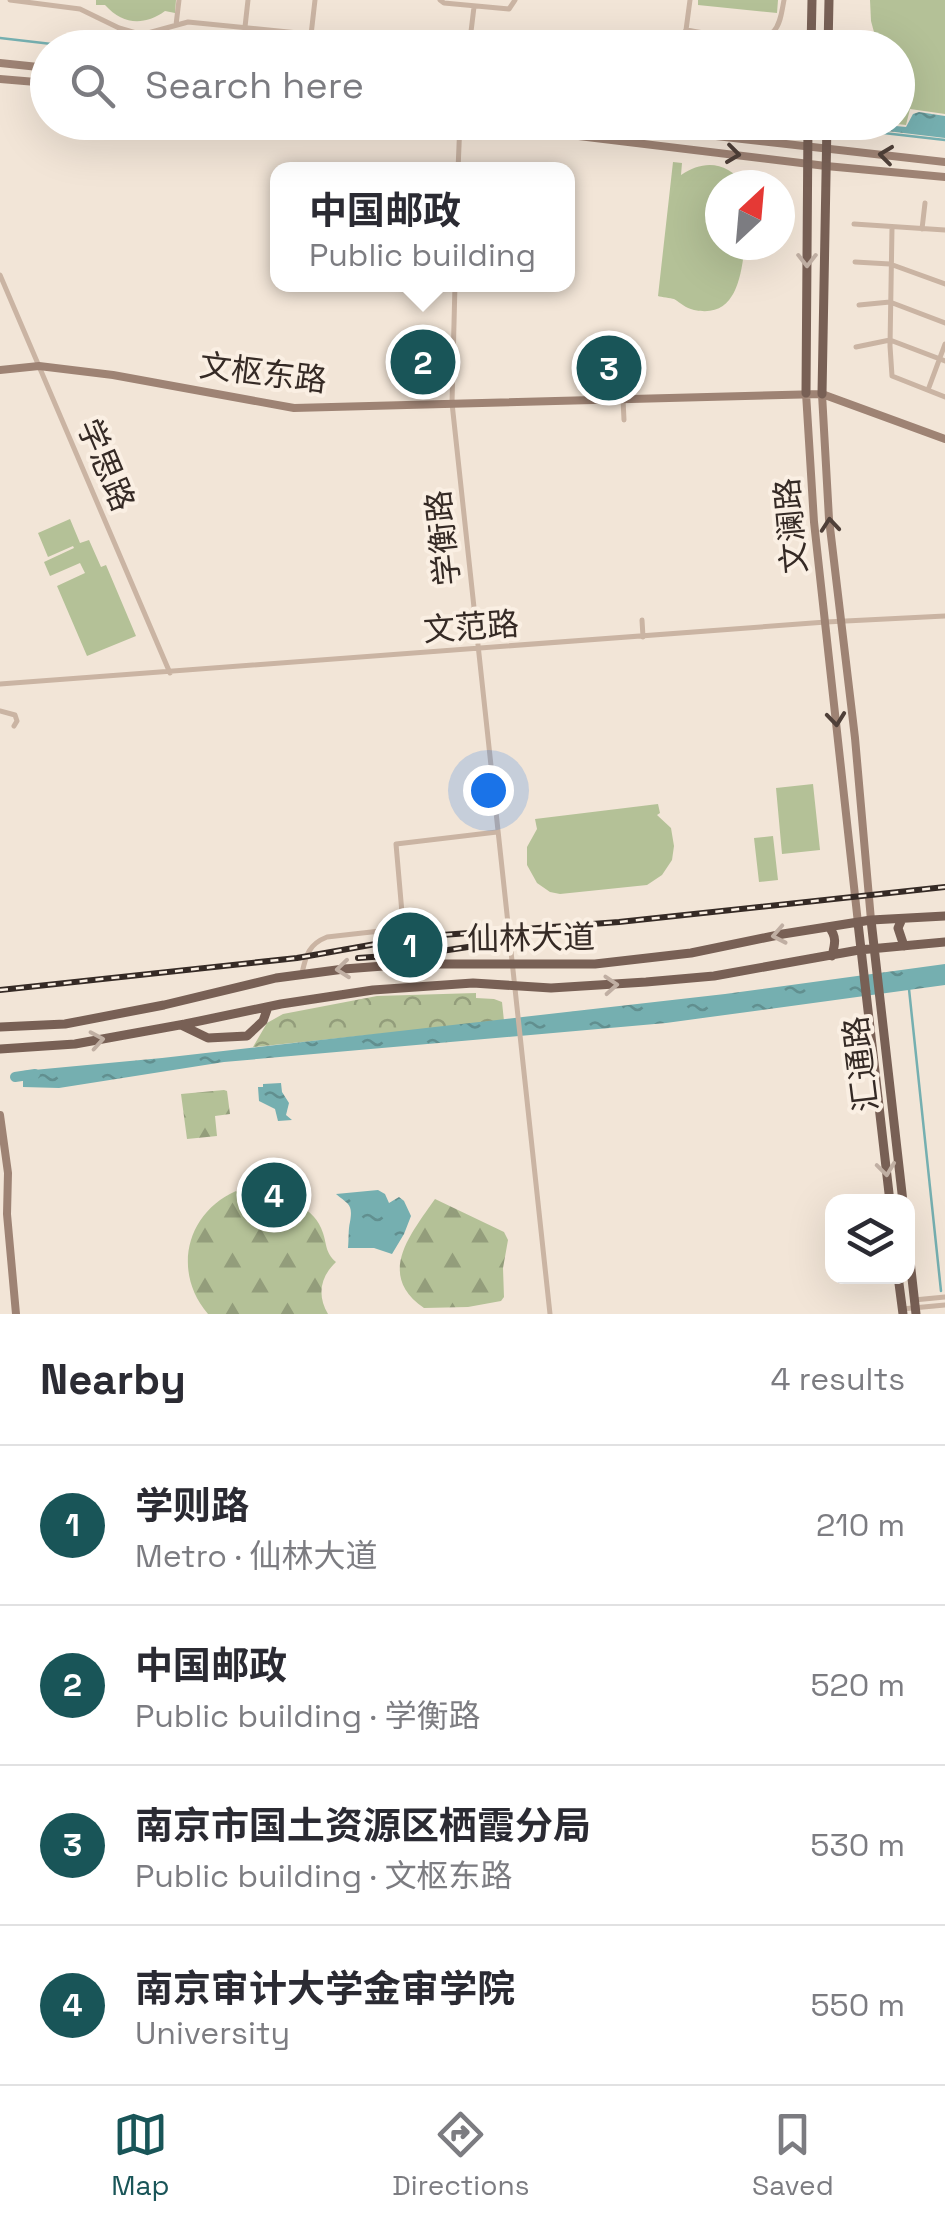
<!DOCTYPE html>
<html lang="en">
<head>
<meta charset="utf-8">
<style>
	body { margin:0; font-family:"Space Grotesk","Noto Sans SC",sans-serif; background:#f7f7f7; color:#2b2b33 }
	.controls { position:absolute; right:30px; bottom:30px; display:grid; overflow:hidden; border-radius:20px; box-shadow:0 10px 40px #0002 }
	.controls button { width:90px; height:90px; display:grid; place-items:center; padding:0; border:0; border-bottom:2px solid #e1e1e2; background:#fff; color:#2b2b33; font:50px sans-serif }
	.compass { position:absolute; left:705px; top:170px; width:90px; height:90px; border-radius:50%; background:#fff; box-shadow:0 10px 40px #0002; rotate:26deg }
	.you { position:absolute; left:488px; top:790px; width:35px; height:35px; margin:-25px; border:8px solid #fff; border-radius:50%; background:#1a73e8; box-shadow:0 0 0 15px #1a73e833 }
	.badge { display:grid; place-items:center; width:65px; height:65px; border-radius:50%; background:#195558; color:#fff; font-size:32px; font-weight:700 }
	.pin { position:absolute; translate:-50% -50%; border:5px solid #fff; box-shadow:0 2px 10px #0006 }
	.popup { position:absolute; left:270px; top:162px; width:305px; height:130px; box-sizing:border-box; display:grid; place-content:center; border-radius:20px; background:#fff; filter:drop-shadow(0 2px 8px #0005); font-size:32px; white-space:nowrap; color:#7c7c81 }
	.popup b { font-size:38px; color:#2b2b33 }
	.popup::after { content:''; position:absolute; left:50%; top:100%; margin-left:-20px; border:20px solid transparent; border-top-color:#fff }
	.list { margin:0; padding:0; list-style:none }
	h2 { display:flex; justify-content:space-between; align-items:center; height:130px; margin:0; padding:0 40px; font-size:42px }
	h2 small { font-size:32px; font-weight:400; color:#7c7c81 }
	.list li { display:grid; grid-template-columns:65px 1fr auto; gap:30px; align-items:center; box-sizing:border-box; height:160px; padding:0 40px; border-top:2px solid #e1e1e2 }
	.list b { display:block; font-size:38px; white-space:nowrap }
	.list p { margin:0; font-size:32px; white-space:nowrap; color:#7c7c81 }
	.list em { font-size:32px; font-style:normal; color:#7c7c81 }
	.icon { flex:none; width:55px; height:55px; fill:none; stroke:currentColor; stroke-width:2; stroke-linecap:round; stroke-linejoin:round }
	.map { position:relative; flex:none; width:945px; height:1314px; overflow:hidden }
	.search { position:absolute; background:#fff; box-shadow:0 10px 40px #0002; left:30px; right:30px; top:30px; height:110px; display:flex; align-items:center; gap:25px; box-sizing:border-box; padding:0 35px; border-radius:55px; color:#7c7c81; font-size:38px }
	.sheet { height:770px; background:#fff }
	nav { display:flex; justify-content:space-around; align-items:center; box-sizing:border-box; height:140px; border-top:2px solid #e1e1e2; background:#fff; font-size:28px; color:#7c7c81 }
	nav a { display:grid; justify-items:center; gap:5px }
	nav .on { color:#195558 }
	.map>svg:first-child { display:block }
	.grass { fill:#b4c197 }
	.forest { fill:url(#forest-firs) }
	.park { fill:url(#park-crowns) }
	.water { fill:url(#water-ripples) }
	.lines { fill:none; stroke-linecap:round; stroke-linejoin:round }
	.stream { stroke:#75afb0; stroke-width:2.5 }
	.river { stroke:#75afb0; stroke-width:10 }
	.street { stroke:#cab4a3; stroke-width:5 }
	.secondary { stroke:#9e8374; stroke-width:8 }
	.primary { stroke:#786055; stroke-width:9 }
	.rail-casing { stroke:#352a25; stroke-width:6 }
	.rail { stroke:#faefe3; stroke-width:2.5; stroke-dasharray:8; stroke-linecap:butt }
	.oneway { stroke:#4f4039 }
	.oneway2 { stroke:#c0afa3 }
	.labels { text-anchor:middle; stroke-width:8; stroke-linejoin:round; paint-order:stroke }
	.street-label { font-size:32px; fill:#352a25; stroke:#faefe3 }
</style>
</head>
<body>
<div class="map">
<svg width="945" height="1314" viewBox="0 0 945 1314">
	<defs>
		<pattern id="forest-firs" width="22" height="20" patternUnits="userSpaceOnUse" patternTransform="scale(2.5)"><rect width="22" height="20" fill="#b4c197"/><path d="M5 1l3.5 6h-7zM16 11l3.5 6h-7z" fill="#939d7b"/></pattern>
		<pattern id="park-crowns" width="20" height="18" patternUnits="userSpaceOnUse" patternTransform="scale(2.5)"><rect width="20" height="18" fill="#b4c197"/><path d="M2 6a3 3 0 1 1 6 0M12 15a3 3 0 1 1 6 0" fill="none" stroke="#939d7b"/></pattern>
		<pattern id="water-ripples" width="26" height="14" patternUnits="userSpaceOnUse" patternTransform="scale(2.5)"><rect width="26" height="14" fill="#75afb0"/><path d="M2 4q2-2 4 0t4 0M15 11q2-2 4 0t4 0" fill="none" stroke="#618f8f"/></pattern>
	</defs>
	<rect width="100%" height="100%" fill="#f2e5d7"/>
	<!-- grass -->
	<path class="grass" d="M 96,0 L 176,0 L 175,13 L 165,11 C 144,26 123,25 105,5 L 96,5 Z
		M 698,0 L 778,0 L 777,13 L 698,5 Z
		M 870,0 L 945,0 L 945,114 L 910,109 L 906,125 L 888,123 L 898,122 L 898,48 L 878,47 L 871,21 Z
		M 673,162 L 682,163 L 681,175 C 704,159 728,162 744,185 L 720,185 L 720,245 L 745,245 C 741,275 737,319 694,310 C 685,308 681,303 674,299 C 671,298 661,297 658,296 Z
		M 70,519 L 80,543 L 89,540 L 101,567 L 106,565 L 136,636 L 87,656 L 57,586 L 85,573 L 80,563 L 50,576 L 44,562 L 74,548 L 73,546 L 48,557 L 38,533 Z
		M 813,784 L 820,850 L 782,854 L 776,788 Z
		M 658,804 L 660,813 L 657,815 L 671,828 L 674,846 L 672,860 L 662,875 L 647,885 L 560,894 L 550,892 L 537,883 L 527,865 L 527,847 L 537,829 L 535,819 Z
		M 773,836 L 778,880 L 759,882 L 754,838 Z"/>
	<!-- forest -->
	<path class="forest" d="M 224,1090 L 227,1091 L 230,1114 L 215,1116 L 217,1136 L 187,1139 L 181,1094 Z
		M 236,1191 L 245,1199 C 274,1194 313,1201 323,1233 C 327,1245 325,1252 336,1262 C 320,1277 317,1295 328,1314 L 208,1314 C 172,1272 186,1213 236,1191 Z
		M 435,1199 L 504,1232 L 508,1240 L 503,1268 L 504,1297 L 501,1301 L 468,1307 L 424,1308 C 376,1275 410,1235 435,1199 Z"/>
	<!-- park -->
	<path class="park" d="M 476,993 L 476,998 L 494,999 L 502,1002 L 504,1021 L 253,1047 L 267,1023 L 283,1014 L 377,996 Z"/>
	<!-- water -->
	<path class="water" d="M 919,112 L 945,116 L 945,138 L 837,125 L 837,123 L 884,122 L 886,125 L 906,127 L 913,114 Z
		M 945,964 L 945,985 L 666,1023 L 224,1062 L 59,1088 L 23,1087 L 23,1071 L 162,1058 L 725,994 Z
		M 281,1083 L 282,1092 L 289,1103 L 286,1115 L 292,1120 L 278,1121 L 275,1109 L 259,1101 L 258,1087 L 263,1087 L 263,1084 Z
		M 378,1190 L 385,1194 L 389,1203 L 399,1197 L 404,1201 L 411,1216 L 404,1234 L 392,1254 L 374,1248 L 348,1248 C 349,1239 348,1230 350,1222 C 353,1204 349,1205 336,1194 Z"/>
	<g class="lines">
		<!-- stream -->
		<path class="stream" d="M 0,38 L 86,48
			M 831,127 L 945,140
			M 909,989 L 941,1291"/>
		<!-- river -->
		<path class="river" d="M 15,1077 L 35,1074"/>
		<!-- street -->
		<path class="street" d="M 10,0 L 80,9 L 119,28 L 136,33 L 148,33 L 188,22 L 447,48
			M 440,0 L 444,3 L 509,9 L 515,0
			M 176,25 L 179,0
			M 245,27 L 248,0
			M 686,30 C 707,33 759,46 774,31 C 781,23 782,10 784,0
			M 311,35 L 315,0
			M 469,48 L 474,7
			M 674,48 L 686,30 L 690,0
			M 458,170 L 460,122
			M 854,224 L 945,230
			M 892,228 L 890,346 L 892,376 L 945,397
			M 922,229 L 925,203
			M 855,262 L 890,264 L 945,284
			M 0,275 L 170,673
			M 455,284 L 452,403 L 550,1314
			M 859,305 L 890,302 L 945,323
			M 856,347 L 890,340 L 945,361
			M 928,390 L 945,344
			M 623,399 L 624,420
			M 642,620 L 643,637
			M 0,684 L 826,622 L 945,616
			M 0,711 L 15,715 L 17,721 L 14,726
			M 302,973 C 306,955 309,944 327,937 L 398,929 L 405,925 L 406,918 L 402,913 L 396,844 L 497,832
			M 914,1300 L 945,1297
			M 902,1309 L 945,1305"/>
		<!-- secondary -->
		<path class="secondary" d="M 0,63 L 48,68
			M 0,79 L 48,83
			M 463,122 L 826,166 L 945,177
			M 593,122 L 945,162
			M 0,370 L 39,366 L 113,375 L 294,408 L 822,394 L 945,439
			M 806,393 L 814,522 L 858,923
			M 822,394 L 829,519 L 855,738 L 871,920
			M 0,1115 L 8,1173 L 7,1214 L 16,1314"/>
		<!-- primary -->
		<path class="primary" d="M 811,48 L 812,0
			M 828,48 L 829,0
			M 806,393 L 808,122
			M 822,394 L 827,122
			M 902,919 L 898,928 L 904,946
			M 871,920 L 903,1202
			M 858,923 L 890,1202
			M 829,927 C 837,937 835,944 832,956
			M 181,1025 L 208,1038 L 247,1036 L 263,1021 L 268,1007
			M 0,1027 L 65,1024 L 164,1005 L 276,978 L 344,969 L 410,964 L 595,964 L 691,953 L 783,934 L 871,920 L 945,916
			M 0,1049 L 75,1044 L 185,1024 L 281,1004 L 373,990 L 473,983 L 551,988 L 646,982 L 714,976 L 859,950 L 945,942
			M 908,1243 L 916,1314
			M 898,1276 L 903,1314"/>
		<!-- rail casing -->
		<g class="rail-casing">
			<path id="rail" d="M 358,958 L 428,953 L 468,947
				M 0,990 L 297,958 L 415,937 L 619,922 L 945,887"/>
		</g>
		<!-- rail -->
		<use href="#rail" class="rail"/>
	</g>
	<!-- one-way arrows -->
	<defs><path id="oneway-chevron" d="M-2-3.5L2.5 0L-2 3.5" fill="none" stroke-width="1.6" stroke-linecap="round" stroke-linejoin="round" transform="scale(2.5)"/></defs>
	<g class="oneway">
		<use href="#oneway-chevron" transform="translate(733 154) rotate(7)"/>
		<use href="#oneway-chevron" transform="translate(886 155) rotate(-173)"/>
		<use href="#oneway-chevron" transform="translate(830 525) rotate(-95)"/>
		<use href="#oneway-chevron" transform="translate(836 719) rotate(84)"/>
	</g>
	<g class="oneway2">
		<use href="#oneway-chevron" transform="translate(807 260) rotate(90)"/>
		<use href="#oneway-chevron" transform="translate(779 935) rotate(169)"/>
		<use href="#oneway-chevron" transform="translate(343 969) rotate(174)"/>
		<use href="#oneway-chevron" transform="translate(611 985) rotate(-4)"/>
		<use href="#oneway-chevron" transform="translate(97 1040) rotate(-10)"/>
		<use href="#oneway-chevron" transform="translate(886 1169) rotate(83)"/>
	</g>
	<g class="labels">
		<!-- street labels -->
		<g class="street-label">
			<text transform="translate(263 373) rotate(7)" y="11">文枢东路</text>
			<text transform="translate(106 465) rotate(67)" y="11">学思路</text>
			<text transform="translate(791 526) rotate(-95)" y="11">文澜路</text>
			<text transform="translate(443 538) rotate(-96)" y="11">学衡路</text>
			<text transform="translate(471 627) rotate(-4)" y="11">文范路</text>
			<text transform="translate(531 938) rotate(-1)" y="11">仙林大道</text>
			<text transform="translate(861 1064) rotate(-97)" y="11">汇通路</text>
		</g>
	</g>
</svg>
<div class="controls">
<button><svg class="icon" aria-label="layers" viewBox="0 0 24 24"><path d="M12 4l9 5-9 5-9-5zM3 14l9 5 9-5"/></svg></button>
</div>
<svg class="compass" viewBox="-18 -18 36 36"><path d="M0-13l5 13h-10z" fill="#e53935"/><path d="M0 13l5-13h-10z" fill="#7c7c81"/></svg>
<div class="you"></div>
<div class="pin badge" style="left:410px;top:945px">1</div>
<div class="pin badge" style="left:423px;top:362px">2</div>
<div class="popup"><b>中国邮政</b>Public building</div>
<div class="pin badge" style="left:609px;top:368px">3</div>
<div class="pin badge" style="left:274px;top:1195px">4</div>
<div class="search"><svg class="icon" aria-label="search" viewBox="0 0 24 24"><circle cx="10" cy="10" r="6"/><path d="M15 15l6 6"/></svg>Search here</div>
</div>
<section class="sheet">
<h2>Nearby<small>4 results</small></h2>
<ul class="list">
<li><span class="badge">1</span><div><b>学则路</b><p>Metro · 仙林大道</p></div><em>210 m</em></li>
<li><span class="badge">2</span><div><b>中国邮政</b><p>Public building · 学衡路</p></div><em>520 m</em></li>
<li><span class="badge">3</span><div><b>南京市国土资源区栖霞分局</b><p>Public building · 文枢东路</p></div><em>530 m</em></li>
<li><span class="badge">4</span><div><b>南京审计大学金审学院</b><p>University</p></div><em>550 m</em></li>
</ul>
</section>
<nav>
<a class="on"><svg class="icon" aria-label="map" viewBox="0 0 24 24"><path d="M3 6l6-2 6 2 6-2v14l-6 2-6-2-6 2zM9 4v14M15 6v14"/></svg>Map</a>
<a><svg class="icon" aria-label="directions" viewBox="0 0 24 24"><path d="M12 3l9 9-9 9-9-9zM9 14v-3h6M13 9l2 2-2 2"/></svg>Directions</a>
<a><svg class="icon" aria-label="saved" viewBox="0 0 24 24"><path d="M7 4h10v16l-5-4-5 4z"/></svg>Saved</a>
</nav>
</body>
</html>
